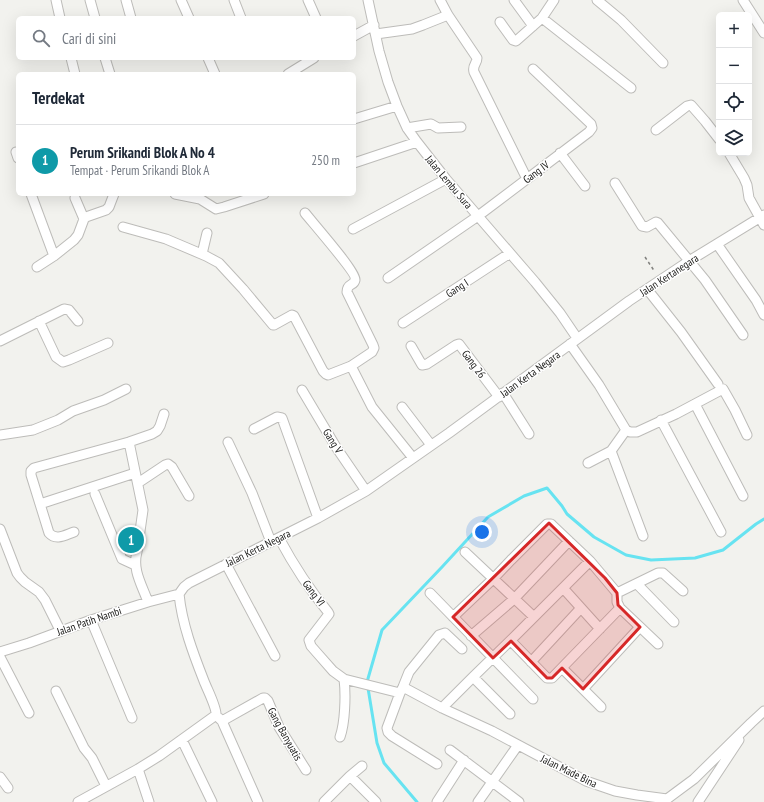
<!DOCTYPE html>
<html lang="id">
<head>
<meta charset="utf-8">
<style>
	body { margin:0; font-family:"PT Sans Narrow",sans-serif; background:#f2f2f3; color:#1f2937 }
	.controls { position:absolute; right:12px; top:12px; display:grid; overflow:hidden; border-radius:6px; box-shadow:0 4px 16px #0002 }
	.controls button { width:36px; height:36px; display:grid; place-items:center; padding:0; border:0; border-bottom:1px solid #e0e1e3; background:#fff; color:#1f2937; font:20px sans-serif }
	.you { position:absolute; left:482px; top:532px; width:14px; height:14px; margin:-10px; border:3px solid #fff; border-radius:50%; background:#1a73e8; box-shadow:0 0 0 6px #1a73e833 }
	.badge { display:grid; place-items:center; width:26px; height:26px; border-radius:50%; background:#2563eb; color:#fff; font-size:13px; font-weight:700 }
	.pin { position:absolute; translate:-50% -50%; border:2px solid #fff; box-shadow:0 1px 4px #0006 }
	.list { margin:0; padding:0; list-style:none }
	h2 { display:flex; justify-content:space-between; align-items:center; height:52px; margin:0; padding:0 16px; font-size:17px }
	h2 small { font-size:13px; font-weight:400; color:#747a83 }
	.list li { display:grid; grid-template-columns:26px 1fr auto; gap:12px; align-items:center; box-sizing:border-box; height:72px; padding:0 16px; border-top:1px solid #e0e1e3 }
	.list b { display:block; font-size:15px; white-space:nowrap }
	.list p { margin:0; font-size:13px; white-space:nowrap; color:#747a83 }
	.list em { font-size:13px; font-style:normal; color:#747a83 }
	.icon { flex:none; width:22px; height:22px; fill:none; stroke:currentColor; stroke-width:2; stroke-linecap:round; stroke-linejoin:round }
	.map { position:relative; flex:none; width:764px; height:802px; overflow:hidden }
	.search { position:absolute; background:#fff; box-shadow:0 4px 16px #0002; left:16px; top:16px; width:340px; height:44px; display:flex; align-items:center; gap:10px; box-sizing:border-box; padding:0 14px; border-radius:6px; color:#747a83; font-size:15px }
	.panel { position:absolute; background:#fff; box-shadow:0 4px 16px #0002; left:16px; top:72px; width:340px; height:124px; border-radius:6px }
	.map>svg:first-child { display:block }
	.lines { fill:none; stroke-linecap:round; stroke-linejoin:round }
	.stream { stroke:#67e3f1; stroke-width:3 }
	.minor-casing { stroke:#bdbcb9; stroke-width:11 }
	.path { stroke:#82827f; stroke-width:1.5; stroke-dasharray:3 3; stroke-linecap:butt }
	.minor { stroke:#fff; stroke-width:9 }
	.marked { fill:#d62828; fill-opacity:0.2; stroke:#d62828; stroke-width:3; stroke-linejoin:round }
	.labels { text-anchor:middle; stroke-width:3; stroke-linejoin:round; paint-order:stroke }
	.street-label { font-size:11px; fill:#1b1b19; stroke:#fff }
</style>
</head>
<body>
<div class="map">
<svg width="764" height="802" viewBox="0 0 764 802">
	<rect width="100%" height="100%" fill="#f2f2ee"/>
	<g class="lines">
		<!-- stream -->
		<path class="stream" d="M 417,802 L 384,763 L 377,743 L 367,682 L 382,630 L 442,567 L 488,517 L 524,496 L 547,488 L 562,506 L 567,514 L 594,537 L 626,555 L 651,560 L 695,558 L 723,550 L 756,524 L 764,519"/>
		<!-- minor casing -->
		<g class="minor-casing">
			<path id="minor" d="M 56,0 L 60,18
				M 90,0 L 95,18
				M 126,0 L 131,18
				M 181,0 L 189,18
				M 234,0 L 241,18
				M 308,0 L 316,18
				M 368,0 L 379,51 L 388,82 L 397,106 L 407,128 L 417,142 L 446,179 L 535,282 L 560,313 L 577,338
				M 440,0 L 448,15 L 477,58 C 477,64 472,65 474,72 L 527,179
				M 514,0 L 533,26 L 542,18 L 631,88
				M 597,0 L 621,20 L 663,63
				M 743,0 L 764,33
				M 542,18 L 554,0
				M 500,22 L 513,40 L 516,41 L 533,26
				M 376,34 L 412,29 L 423,25 L 448,15
				M 354,36 L 374,25
				M 71,58 L 75,74
				M 105,58 L 110,74
				M 208,58 L 215,74
				M 288,74 L 314,58
				M 354,119 L 397,106
				M 407,128 L 431,124 L 438,128 L 461,127
				M 656,130 L 687,106 L 691,105 L 705,121 L 719,139
				M 16,152 L 18,158
				M 560,153 L 585,186
				M 729,153 L 744,178 L 747,185 L 749,198 L 764,225
				M 354,163 L 417,142
				M 615,183 L 642,226 L 647,227 L 656,222 L 658,223 L 705,280 L 743,335
				M 31,194 L 54,256
				M 175,194 L 200,199 L 216,209 L 224,207 L 264,194
				M 75,198 L 84,219
				M 123,227 L 166,239 L 206,256 L 219,263 L 243,289 L 273,325 L 274,325 L 292,315 L 294,316 L 323,371 L 326,374 L 328,375 L 351,366 L 372,352 L 374,348 L 373,345 L 347,292 C 347,283 354,286 355,280 C 357,273 312,222 305,213
				M 353,229 L 446,179
				M 717,244 L 756,300 L 764,315
				M 202,254 L 207,233
				M 37,267 L 54,256 L 74,240 L 78,235 L 84,219 L 86,217 L 106,210 L 109,207 L 114,194
				M 388,278 L 478,216 L 589,132 L 592,128 L 591,124 L 533,69
				M 647,289 L 681,332 L 718,384
				M 39,321 L 56,357 L 63,362 L 69,360 L 108,343
				M 403,323 L 510,253
				M 0,341 L 64,309 L 69,310 L 78,321
				M 570,344 L 599,385 L 626,430
				M 411,346 L 422,365 L 427,364 L 456,345 L 459,344 L 499,397
				M 351,366 L 372,407 L 413,458
				M 302,390 L 336,447 L 366,491
				M 503,393 L 529,434
				M 695,404 L 743,496
				M 402,407 L 431,445
				M 661,420 L 721,532
				M 254,429 L 277,417 L 282,418 L 318,518
				M 626,430 L 630,432 L 637,432 L 676,414 L 723,389 L 735,410 L 747,435
				M 626,430 L 611,451 L 643,536
				M 0,435 L 33,430 L 58,420 L 73,411 L 104,400 L 126,389
				M 129,442 L 143,510 L 137,552 C 132,570 142,585 148,602
				M 228,442 L 252,493 L 271,542
				M 588,463 L 611,451
				M 138,483 L 165,465 L 168,464 L 172,467 L 189,496
				M 95,494 L 122,559 L 135,565
				M 40,504 L 135,473
				M 0,529 L 17,573 L 20,577 L 25,582 L 39,592 L 45,600 L 60,630
				M 74,532 C 65,535 56,541 49,533 L 31,475 L 31,471 L 34,468 L 129,442 L 152,434 L 157,431 L 160,426 L 164,414
				M 279,538 C 293,564 309,589 328,612 L 329,614 L 309,640 L 311,646 L 318,654 L 333,671 L 344,679 L 400,693
				M 465,552 L 534,617
				M 226,564 L 275,656
				M 637,584 L 674,622
				M 563,588 L 600,629
				M 430,593 L 533,699
				M 620,608 L 658,644
				M 453,617 L 493,579 L 511,560 L 547,524 L 551,524 L 552,525 L 590,561
				M 91,620 L 132,718
				M 471,636 L 514,599 L 569,541
				M 511,641 L 547,678 L 552,678 L 620,608 L 617,602 L 617,593
				M 0,652 L 29,643 L 91,620 L 148,602 L 179,594
				M 0,657 L 29,713
				M 531,662 L 581,608
				M 562,668 L 601,707
				M 473,677 L 510,714
				M 403,687 L 442,708 L 492,731 L 586,781 L 615,791 L 637,795 L 667,799 L 694,779 L 751,723 L 764,711
				M 583,689 L 640,627
				M 56,691 L 84,748 L 92,758 L 106,786
				M 442,708 L 473,677 L 516,635 L 590,561 L 617,593 L 658,573 L 663,573 L 683,591
				M 216,715 C 217,708 207,689 204,681 C 193,653 182,624 179,594 L 184,587 L 189,583 L 318,518 L 366,491 L 449,433 L 629,301 L 689,261 L 764,215
				M 219,718 L 222,721 L 258,802
				M 222,721 L 263,698 L 265,698 L 268,701 L 279,727 L 306,770
				M 340,737 C 345,723 346,695 344,679
				M 182,740 L 212,802
				M 450,750 L 519,802
				M 437,764 L 392,736 L 388,732 L 387,728 L 400,693 L 403,687 L 409,672 L 439,635 L 445,633 L 462,649
				M 138,769 L 149,802
				M 350,776 L 376,802
				M 0,777 L 8,788
				M 78,802 L 138,769 L 159,756 L 216,715
				M 324,802 L 350,776 L 362,766
				M 437,802 L 464,760
				M 478,802 L 518,745
				M 698,802 L 739,740"/>
		</g>
		<!-- path -->
		<path class="path" d="M 645,257 L 655,272"/>
		<!-- minor -->
		<use href="#minor" class="minor"/>
	</g>
	<!-- marked area -->
	<path class="marked" d="M 549,523 L 605,578 L 617,593 L 618,605 L 640,627 L 583,689 L 562,668 L 552,678 L 547,678 L 511,641 L 493,658 L 453,617 Z"/>
	<g class="labels">
		<!-- street labels -->
		<g class="street-label">
			<text transform="translate(536 172) rotate(-37)" y="4">Gang IV</text>
			<text transform="translate(449 182) rotate(50)" y="4">Jalan Lembu Sura</text>
			<text transform="translate(669 275) rotate(-33)" y="4">Jalan Kertanegara</text>
			<text transform="translate(457 288) rotate(-33)" y="4">Gang I</text>
			<text transform="translate(474 364) rotate(53)" y="4">Gang 26</text>
			<text transform="translate(530 374) rotate(-36)" y="4">Jalan Kerta Negara</text>
			<text transform="translate(333 441) rotate(58)" y="4">Gang V</text>
			<text transform="translate(258 548) rotate(-26)" y="4">Jalan Kerta Negara</text>
			<text transform="translate(314 593) rotate(53)" y="4">Gang VI</text>
			<text transform="translate(89 621) rotate(-19)" y="4">Jalan Patih Nambi</text>
			<text transform="translate(285 734) rotate(61)" y="4">Gang Banyuatis</text>
			<text transform="translate(569 771) rotate(26)" y="4">Jalan Made Bina</text>
		</g>
	</g>
</svg>
<div class="controls">
<button>+</button>
<button>−</button>
<button><svg class="icon" aria-label="locate" viewBox="0 0 24 24"><circle cx="12" cy="12" r="6"/><path d="M12 2v4M12 18v4M2 12h4M18 12h4"/></svg></button>
<button><svg class="icon" aria-label="layers" viewBox="0 0 24 24"><path d="M12 4l9 5-9 5-9-5zM3 14l9 5 9-5"/></svg></button>
</div>
<div class="you"></div>
<div class="pin badge" style="left:131px;top:540px;background:#0f9aa8">1</div>
<div class="search"><svg class="icon" aria-label="search" viewBox="0 0 24 24"><circle cx="10" cy="10" r="6"/><path d="M15 15l6 6"/></svg>Cari di sini</div>
<section class="panel">
<h2>Terdekat<small></small></h2>
<ul class="list">
<li><span class="badge" style="background:#0f9aa8">1</span><div><b>Perum Srikandi Blok A No 4</b><p>Tempat · Perum Srikandi Blok A</p></div><em>250 m</em></li>
</ul>
</section>
</div>
</body>
</html>
